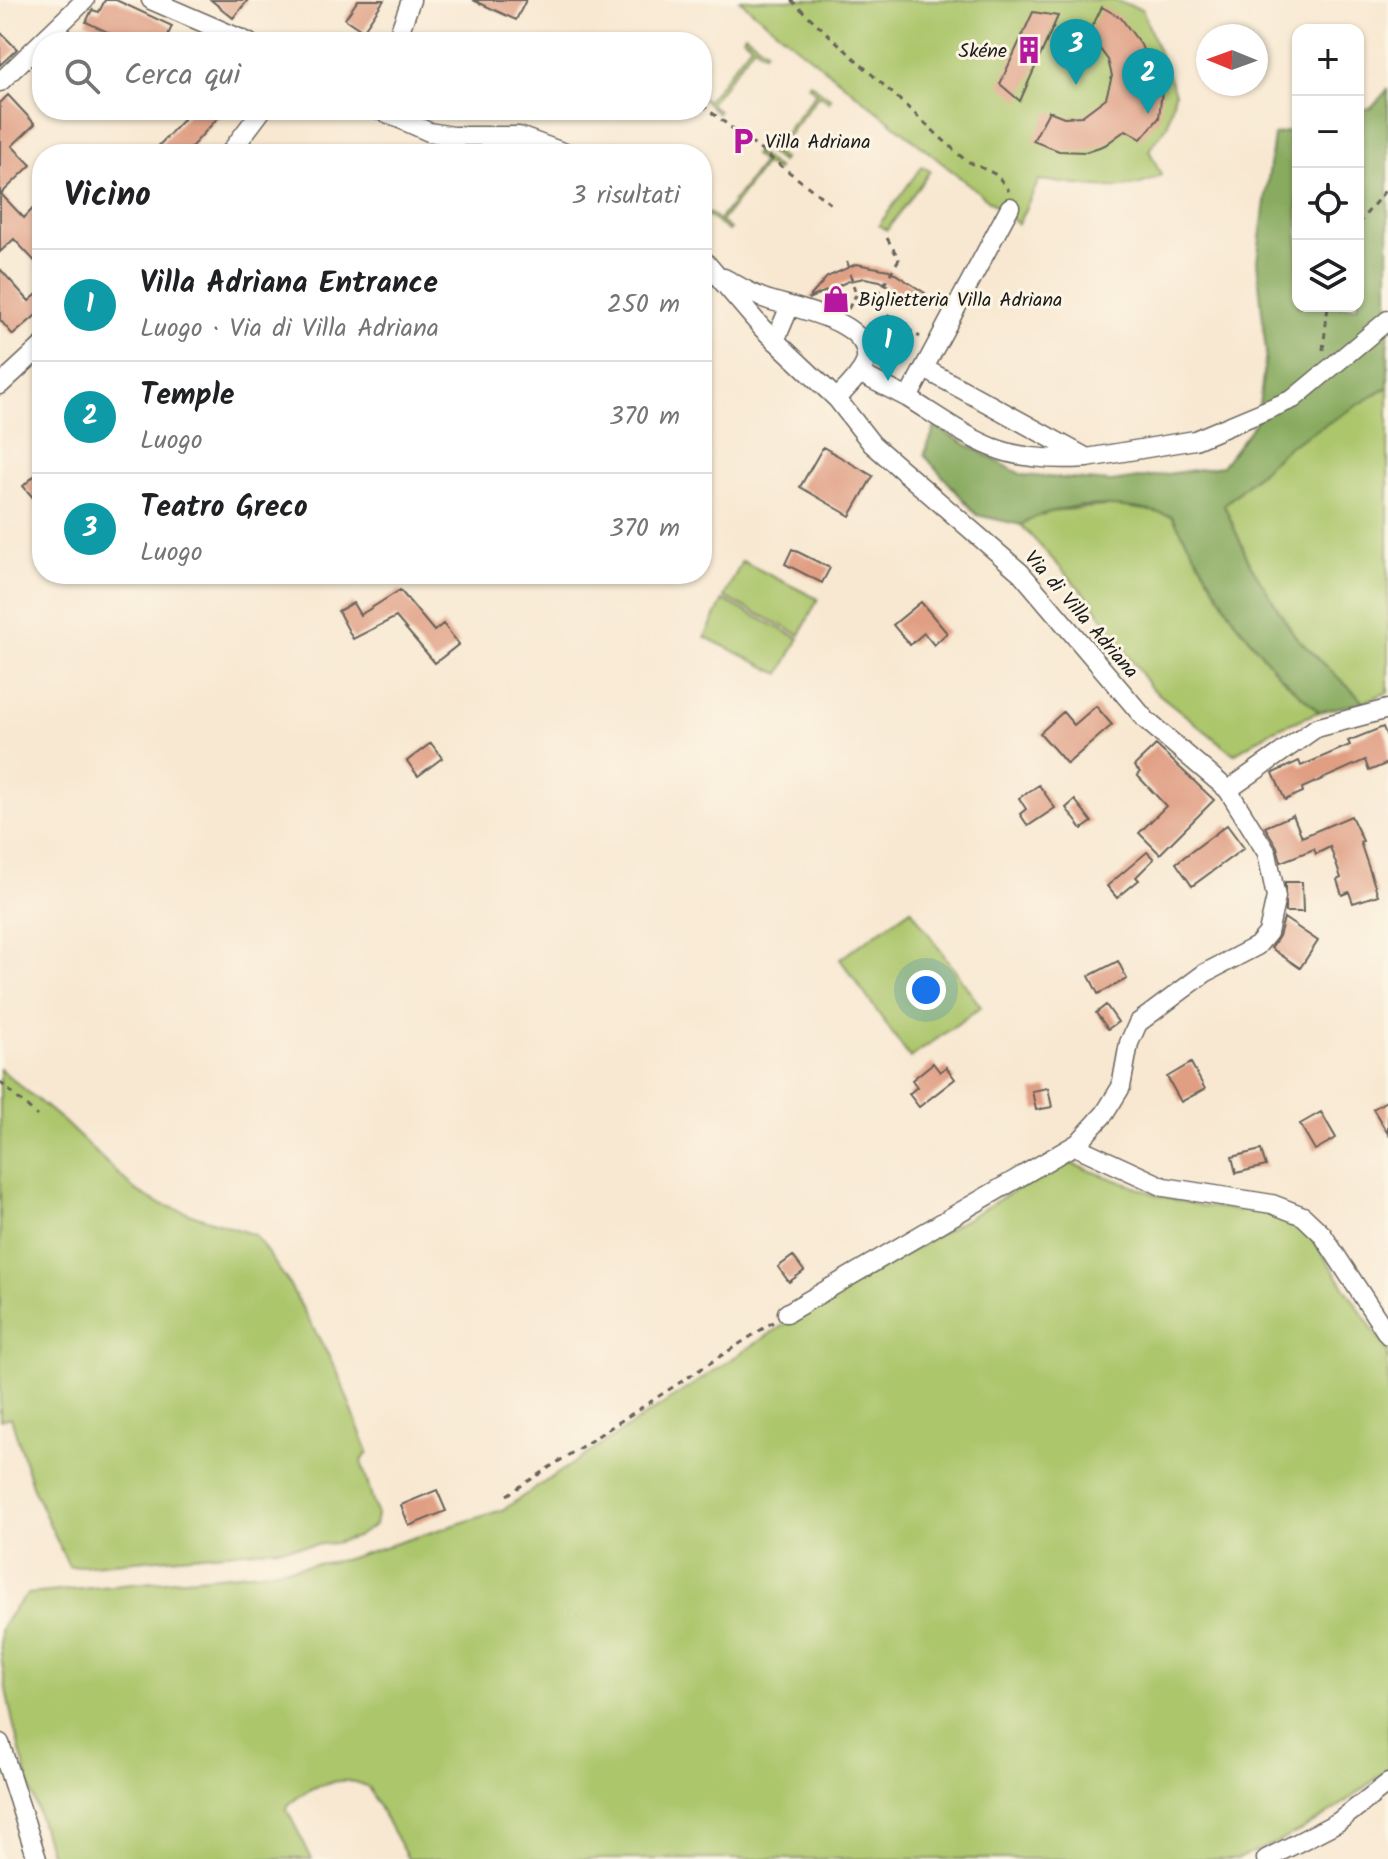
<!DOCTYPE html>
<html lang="it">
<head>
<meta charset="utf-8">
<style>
	body { margin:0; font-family:Kalam,sans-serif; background:#f6f6f6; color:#202124 }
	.controls { position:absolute; right:24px; top:24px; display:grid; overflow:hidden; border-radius:16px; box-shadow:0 2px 6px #0004 }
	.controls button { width:72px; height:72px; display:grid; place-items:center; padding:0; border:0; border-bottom:2px solid #e0e0e0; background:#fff; color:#202124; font:40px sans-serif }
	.compass { position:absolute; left:1196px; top:24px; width:72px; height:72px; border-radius:50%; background:#fff; box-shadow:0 2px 6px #0004; rotate:271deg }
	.you { position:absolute; left:926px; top:990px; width:28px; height:28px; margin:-20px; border:6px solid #fff; border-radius:50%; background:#1a73e8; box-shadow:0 0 0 12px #1a73e833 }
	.badge { display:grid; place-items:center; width:52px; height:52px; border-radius:50%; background:#b5179e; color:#fff; font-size:26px; font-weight:700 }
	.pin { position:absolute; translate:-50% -66px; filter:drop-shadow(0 2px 4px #0008) }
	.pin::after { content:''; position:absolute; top:42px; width:28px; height:24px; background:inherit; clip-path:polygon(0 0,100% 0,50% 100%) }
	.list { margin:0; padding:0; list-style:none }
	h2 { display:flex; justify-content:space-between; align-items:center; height:104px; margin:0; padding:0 32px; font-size:34px }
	h2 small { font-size:26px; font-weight:400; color:#757577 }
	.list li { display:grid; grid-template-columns:52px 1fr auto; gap:24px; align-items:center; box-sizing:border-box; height:112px; padding:0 32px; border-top:2px solid #e0e0e0 }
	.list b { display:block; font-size:30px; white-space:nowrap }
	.list p { margin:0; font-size:26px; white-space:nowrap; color:#757577 }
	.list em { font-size:26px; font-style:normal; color:#757577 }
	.icon { flex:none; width:44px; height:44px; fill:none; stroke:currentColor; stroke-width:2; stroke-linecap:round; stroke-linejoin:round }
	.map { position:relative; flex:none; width:1388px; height:1859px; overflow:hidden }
	.search { position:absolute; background:#fff; box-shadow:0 2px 6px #0004; left:32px; top:32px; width:680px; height:88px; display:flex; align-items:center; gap:20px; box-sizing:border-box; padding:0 28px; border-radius:32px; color:#757577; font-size:30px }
	.panel { position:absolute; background:#fff; box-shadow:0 2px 6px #0004; left:32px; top:144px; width:680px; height:440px; border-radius:32px }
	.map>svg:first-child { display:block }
	.green { fill:#acc66c; stroke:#647144; stroke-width:2 }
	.forest { fill:#89ab60; stroke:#52643e; stroke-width:2 }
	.building { fill:#e09e83 }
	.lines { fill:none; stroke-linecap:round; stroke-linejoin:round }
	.minor-casing { stroke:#69635b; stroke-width:21 }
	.path { stroke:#69635b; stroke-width:3; stroke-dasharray:6 6; stroke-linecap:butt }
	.minor { stroke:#fff; stroke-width:18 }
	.labels { text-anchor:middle; stroke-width:6; stroke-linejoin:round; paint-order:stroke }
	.poi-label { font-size:20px; fill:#1c1c1c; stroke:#fcf5e5; text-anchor:start }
	.street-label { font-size:20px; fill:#1c1c1c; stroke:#fcf5e5 }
</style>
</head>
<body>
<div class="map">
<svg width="1388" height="1859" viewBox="0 0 1388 1859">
	<rect width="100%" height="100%" fill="#fcf5e5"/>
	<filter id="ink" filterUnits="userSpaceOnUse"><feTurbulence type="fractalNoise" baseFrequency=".0125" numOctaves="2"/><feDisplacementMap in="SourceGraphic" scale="16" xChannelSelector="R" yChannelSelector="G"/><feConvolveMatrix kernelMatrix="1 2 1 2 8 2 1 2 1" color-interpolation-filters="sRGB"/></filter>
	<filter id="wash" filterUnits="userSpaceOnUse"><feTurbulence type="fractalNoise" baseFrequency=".006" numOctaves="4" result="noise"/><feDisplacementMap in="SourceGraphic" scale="32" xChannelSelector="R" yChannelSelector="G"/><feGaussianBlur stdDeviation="1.8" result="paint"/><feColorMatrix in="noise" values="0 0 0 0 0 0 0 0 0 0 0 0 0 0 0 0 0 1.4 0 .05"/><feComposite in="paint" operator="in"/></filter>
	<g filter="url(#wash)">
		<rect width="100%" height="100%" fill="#f8e8d1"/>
		<!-- green -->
		<path class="green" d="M 739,0 L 1113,0 L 1142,9 L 1175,93 L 1167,126 L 1149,150 L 1161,175 C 1127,197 1078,184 1039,180 L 1018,224 Z
			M 745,34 L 766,50 L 764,53 L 754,46 L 710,104 L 719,111 L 717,113 L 702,98 L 707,101 L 751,44 L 743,37 Z
			M 810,83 L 831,99 L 829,102 L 819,95 L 775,152 L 783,159 L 781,162 L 760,145 L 762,143 L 772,150 L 816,93 L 808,85 Z
			M 756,152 L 778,169 L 775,171 L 765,164 L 721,222 L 730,229 L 728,231 L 707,215 L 708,212 L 719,220 L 763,162 L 754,155 Z
			M 922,166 L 930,171 L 887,230 L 879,225 Z
			M 1388,387 L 1388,692 L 1364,702 L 1292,635 L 1250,564 L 1224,505 L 1288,447 Z
			M 1128,504 L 1172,516 L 1235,621 L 1279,675 L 1319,712 L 1274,730 L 1234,754 L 1150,687 L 1091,601 L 1021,525 L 1042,512 Z
			M 742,561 L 818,599 L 800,635 L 724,597 Z
			M 723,600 L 799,638 L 780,674 L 705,637 Z
			M 911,909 L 981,1007 L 910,1058 L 840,959 Z
			M 0,1069 L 63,1121 L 134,1189 L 158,1203 L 255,1235 L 288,1282 L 337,1371 L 368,1453 L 361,1461 L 377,1515 L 375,1525 L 356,1537 L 335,1543 L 69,1567 L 32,1486 L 11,1417 L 0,1420 Z
			M 1072,1164 L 1160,1196 L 1202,1206 L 1285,1216 L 1307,1231 L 1388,1352 L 1388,1769 C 1340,1809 1296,1838 1237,1859 L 408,1859 L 368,1787 C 341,1772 310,1786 288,1805 L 287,1810 L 312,1859 L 52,1859 C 33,1797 0,1696 0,1632 C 1,1624 21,1599 28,1594 L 269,1571 L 343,1560 L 502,1510 L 782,1326 L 1057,1166 Z"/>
		<!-- forest -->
		<path class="forest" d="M 1388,89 L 1388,387 L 1288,447 L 1224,505 L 1250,564 L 1295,636 L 1364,702 L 1319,712 L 1279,675 L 1235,621 L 1172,516 C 1124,503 1064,498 1021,525 L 977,515 L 924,455 L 935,427 L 1022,475 L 1111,482 L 1222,466 L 1257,420 L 1266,353 L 1257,261 L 1274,135 L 1298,128 L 1298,306 L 1358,306 L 1358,111 L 1371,108 Z"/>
		<g id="blocks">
			<!-- building -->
			<path class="building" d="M 105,0 L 116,0 L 172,26 L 165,42 L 129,42 L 86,22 L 92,10 L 99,12 Z
				M 211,0 L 248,0 L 233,18 Z
				M 358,0 L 384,0 L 363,31 L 345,19 Z
				M 473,0 L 526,0 L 516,20 Z
				M 1102,7 L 1121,18 L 1141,45 L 1147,60 L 1148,86 L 1162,90 L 1159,118 L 1141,139 L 1126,130 L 1105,145 L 1085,152 L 1059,151 L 1033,141 L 1049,111 L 1064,117 L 1082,116 L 1106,98 L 1112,76 L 1108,60 L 1097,45 L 1086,39 Z
				M 1033,12 L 1058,16 L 1020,101 L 1000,84 Z
				M 0,32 L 17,49 L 0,65 Z
				M 8,95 L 35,124 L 12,146 L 31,165 L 1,194 L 24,218 L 42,199 L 42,269 L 14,239 L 0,252 L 0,103 Z
				M 192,110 L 225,110 L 185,154 L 151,154 Z
				M 856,264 L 889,270 L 925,293 L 918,304 L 880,281 L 865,278 L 849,281 L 808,299 L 827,277 Z
				M 0,269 L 29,301 L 42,290 L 42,310 L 13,335 L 0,320 Z
				M 823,447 L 873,476 L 850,516 L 800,487 Z
				M 42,469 L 42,508 L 23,486 Z
				M 792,549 L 830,568 L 822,583 L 785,564 Z
				M 400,590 L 434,631 L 443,624 L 459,644 L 435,663 L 396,617 L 353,639 L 338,611 L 353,603 L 360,615 Z
				M 921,602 L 947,633 L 934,645 L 924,633 L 910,645 L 893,625 Z
				M 1096,706 L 1112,725 L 1067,764 L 1040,733 L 1063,712 L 1074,725 Z
				M 1383,727 L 1388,740 L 1388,763 L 1369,771 L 1365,760 L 1302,788 L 1303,792 L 1285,800 L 1273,773 L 1299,761 L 1301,766 L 1350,745 L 1348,741 Z
				M 431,743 L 442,758 L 418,776 L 407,761 Z
				M 1156,745 L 1214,800 L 1160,854 L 1139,833 L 1166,806 L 1137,775 L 1140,772 L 1134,766 Z
				M 1039,785 L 1055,808 L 1028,826 L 1020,814 L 1026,809 L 1019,798 Z
				M 1075,800 L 1092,822 L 1082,829 L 1066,808 Z
				M 1293,815 L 1302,837 L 1351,816 L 1363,841 L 1360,842 L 1378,895 L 1353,903 L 1349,892 L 1342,895 L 1337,880 L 1341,878 L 1330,847 L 1316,854 L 1314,849 L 1281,862 L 1277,847 L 1265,827 Z
				M 1227,825 L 1244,848 L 1192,886 L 1176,863 Z
				M 1147,852 L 1154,859 L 1136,877 L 1139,880 L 1117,898 L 1107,886 Z
				M 1285,882 L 1302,882 L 1303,912 L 1285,912 Z
				M 1284,918 L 1318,941 L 1300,968 L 1271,948 L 1279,936 Z
				M 1118,961 L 1127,979 L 1098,994 L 1089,976 Z
				M 1106,1005 L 1118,1022 L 1108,1029 L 1096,1013 Z
				M 933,1063 L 940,1072 L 946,1067 L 955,1079 L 919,1107 L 909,1094 L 917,1087 L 912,1080 Z
				M 1191,1063 L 1205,1089 L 1181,1102 L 1167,1077 Z
				M 1048,1088 L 1052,1107 L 1036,1110 L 1032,1091 Z
				M 1388,1100 L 1388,1134 L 1373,1109 Z
				M 1321,1112 L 1336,1138 L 1315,1150 L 1300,1124 Z
				M 1261,1150 L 1266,1166 L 1236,1173 L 1232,1157 Z
				M 793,1256 L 804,1271 L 789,1282 L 778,1267 Z
				M 437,1490 L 446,1511 L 409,1526 L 401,1505 Z"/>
		</g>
	</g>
	<g filter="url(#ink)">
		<use href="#blocks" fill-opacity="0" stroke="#69635b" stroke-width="2"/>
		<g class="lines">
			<!-- minor casing -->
			<g class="minor-casing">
				<path id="minor" d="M 151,0 L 248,42
					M 396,42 L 411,0
					M 0,82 L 85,0
					M 380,110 L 429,132 L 453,136 L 519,136 L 568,154
					M 229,154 L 262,110
					M 1010,207 L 908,398 C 978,442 1000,464 1087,458
					M 702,258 L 762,328 L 837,399 L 872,444 L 1021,573 L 1146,720 L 1228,790 L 1267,853 L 1276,897 L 1268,933 L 1257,946 L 1205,973 L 1138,1023 L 1129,1043 L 1121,1087 L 1105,1113 L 1078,1143 L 787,1313
					M 724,278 C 737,285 750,293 763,298 C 789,308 870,319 866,359 C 864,373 846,388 837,399
					M 775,341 L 790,306
					M 925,369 L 1087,458 L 1195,440 L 1293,399 L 1388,320
					M 859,373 L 908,398
					M 0,385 L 42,346
					M 1228,790 L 1316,728 L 1388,709
					M 1075,1146 L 1164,1187 L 1272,1204 L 1303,1216 L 1322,1234 L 1388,1335
					M 0,1743 L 37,1859
					M 1266,1859 L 1338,1822 L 1388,1783"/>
			</g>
			<!-- path -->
			<path class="path" d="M 791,0 L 965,160 L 997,175 L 1009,191
				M 702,105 L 832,205
				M 1358,224 L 1388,187
				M 887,238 L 899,259 L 872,305 L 920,337
				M 847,262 L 856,295 L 872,305
				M 848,309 L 856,295
				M 1323,350 L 1328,306
				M 881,354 L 909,358
				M 0,1082 L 37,1116
				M 507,1495 L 773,1322"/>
			<!-- minor -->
			<use href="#minor" class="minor"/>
		</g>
	</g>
	<!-- icons -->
	<defs>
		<g id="building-bare" transform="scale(2.16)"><path d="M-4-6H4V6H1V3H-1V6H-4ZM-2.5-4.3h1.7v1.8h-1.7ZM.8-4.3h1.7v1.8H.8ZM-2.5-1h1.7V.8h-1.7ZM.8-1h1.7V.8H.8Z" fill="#b5179e" stroke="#fcf5e5" stroke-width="2.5" paint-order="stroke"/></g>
		<g id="parking-bare" transform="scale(2.16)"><path d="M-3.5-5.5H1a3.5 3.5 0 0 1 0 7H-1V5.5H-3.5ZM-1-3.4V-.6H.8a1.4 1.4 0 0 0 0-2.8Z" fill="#b5179e" stroke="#fcf5e5" stroke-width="2.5" paint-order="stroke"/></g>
		<g id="shop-bare" transform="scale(2.16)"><path d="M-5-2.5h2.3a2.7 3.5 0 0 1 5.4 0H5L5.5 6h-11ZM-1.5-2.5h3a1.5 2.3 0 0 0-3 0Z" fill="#b5179e" stroke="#fcf5e5" stroke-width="2.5" paint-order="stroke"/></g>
	</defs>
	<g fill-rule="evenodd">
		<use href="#building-bare" x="1029" y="50"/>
		<use href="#parking-bare" x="743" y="141"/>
		<use href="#shop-bare" x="836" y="299"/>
	</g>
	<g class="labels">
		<!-- poi labels -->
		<g class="poi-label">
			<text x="1007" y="57" text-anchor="end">Skéne</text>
			<text x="765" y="148">Villa Adriana</text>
			<text x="858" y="306">Biglietteria Villa Adriana</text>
		</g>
		<!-- street labels -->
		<g class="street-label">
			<text transform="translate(1082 614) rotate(49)" y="7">Via di Villa Adriana</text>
		</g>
	</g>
</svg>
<div class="controls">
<button>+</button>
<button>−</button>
<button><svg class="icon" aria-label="locate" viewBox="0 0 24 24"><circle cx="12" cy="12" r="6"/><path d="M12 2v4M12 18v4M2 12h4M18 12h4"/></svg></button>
<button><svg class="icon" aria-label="layers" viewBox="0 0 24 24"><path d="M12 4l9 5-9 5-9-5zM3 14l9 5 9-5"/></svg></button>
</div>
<svg class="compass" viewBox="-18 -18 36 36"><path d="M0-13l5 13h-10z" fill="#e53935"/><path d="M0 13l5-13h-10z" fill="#757577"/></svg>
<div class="you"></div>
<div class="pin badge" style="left:888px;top:381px;background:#0f9aa8">1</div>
<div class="pin badge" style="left:1148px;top:114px;background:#0f9aa8">2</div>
<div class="pin badge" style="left:1076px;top:85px;background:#0f9aa8">3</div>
<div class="search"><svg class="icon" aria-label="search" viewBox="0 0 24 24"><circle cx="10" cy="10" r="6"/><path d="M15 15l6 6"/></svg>Cerca qui</div>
<section class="panel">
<h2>Vicino<small>3 risultati</small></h2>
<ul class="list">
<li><span class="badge" style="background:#0f9aa8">1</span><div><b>Villa Adriana Entrance</b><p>Luogo · Via di Villa Adriana</p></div><em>250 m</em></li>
<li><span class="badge" style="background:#0f9aa8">2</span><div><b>Temple</b><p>Luogo</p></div><em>370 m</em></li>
<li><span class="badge" style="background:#0f9aa8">3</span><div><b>Teatro Greco</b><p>Luogo</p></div><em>370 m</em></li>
</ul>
</section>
</div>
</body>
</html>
